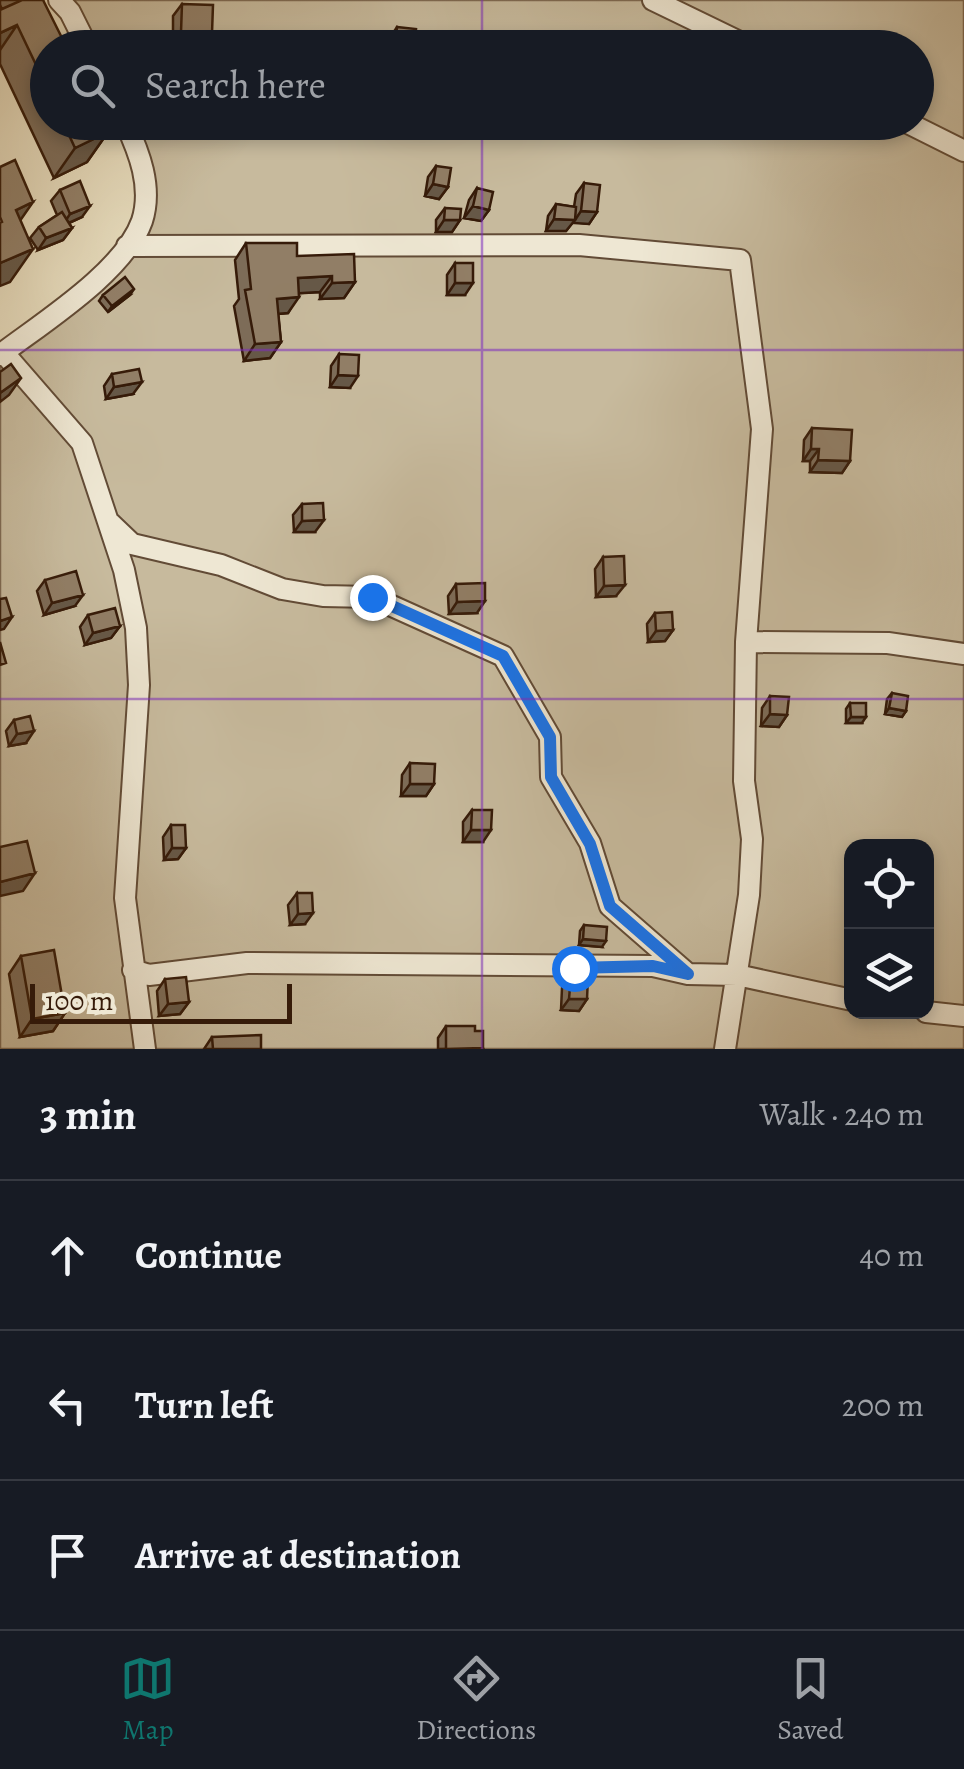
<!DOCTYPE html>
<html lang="en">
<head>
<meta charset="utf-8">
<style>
	body { margin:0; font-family:Alegreya,serif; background:#242831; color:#f1f3f6 }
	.controls { position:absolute; right:30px; bottom:30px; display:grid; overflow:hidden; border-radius:20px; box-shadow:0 5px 15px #0003 }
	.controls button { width:90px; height:90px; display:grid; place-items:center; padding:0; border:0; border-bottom:2px solid #363941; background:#171b24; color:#f1f3f6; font:50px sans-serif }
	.scale { position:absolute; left:30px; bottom:25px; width:262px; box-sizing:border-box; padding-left:10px; border:5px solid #361b09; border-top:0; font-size:28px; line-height:35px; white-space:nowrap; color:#361b09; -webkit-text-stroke:8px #eee7d3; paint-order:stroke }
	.stop { position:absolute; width:30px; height:30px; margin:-22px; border:8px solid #1a73e8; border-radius:50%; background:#fff }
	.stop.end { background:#1a73e8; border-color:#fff; box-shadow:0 2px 10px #0008 }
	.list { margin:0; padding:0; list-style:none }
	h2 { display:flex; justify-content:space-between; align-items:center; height:130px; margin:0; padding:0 40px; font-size:42px }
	h2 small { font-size:32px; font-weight:400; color:#9ea1a6 }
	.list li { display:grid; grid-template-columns:65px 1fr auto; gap:30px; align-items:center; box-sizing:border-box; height:150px; padding:0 40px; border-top:2px solid #363941 }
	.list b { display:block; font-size:38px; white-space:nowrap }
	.list em { font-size:32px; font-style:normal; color:#9ea1a6 }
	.icon { flex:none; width:55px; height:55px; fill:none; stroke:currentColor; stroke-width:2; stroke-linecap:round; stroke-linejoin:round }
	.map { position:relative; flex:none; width:964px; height:1049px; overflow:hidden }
	.search { position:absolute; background:#171b24; box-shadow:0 5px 15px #0003; left:30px; right:30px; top:30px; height:110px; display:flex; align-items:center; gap:25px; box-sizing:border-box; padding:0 35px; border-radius:55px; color:#9ea1a6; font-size:38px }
	.sheet { height:580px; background:#171b24 }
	nav { display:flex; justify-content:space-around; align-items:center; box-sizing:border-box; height:140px; border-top:2px solid #363941; background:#171b24; font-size:28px; color:#9ea1a6 }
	nav a { display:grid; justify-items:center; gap:5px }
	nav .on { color:#0f766e }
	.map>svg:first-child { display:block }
	.green { fill:#c7ba9d; stroke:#7e6a53; stroke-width:2.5; fill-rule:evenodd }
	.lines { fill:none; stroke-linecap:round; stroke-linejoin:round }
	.minor-casing { stroke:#624b36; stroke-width:24 }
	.minor { stroke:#eee7d3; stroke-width:20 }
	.wall { fill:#7d6c58; stroke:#361b09; stroke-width:2.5 }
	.shaded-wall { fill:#665847; stroke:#361b09; stroke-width:2.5 }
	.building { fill:#917e66; stroke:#361b09; stroke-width:2.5 }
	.route { stroke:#1a73e8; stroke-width:12 }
	.grid { fill:none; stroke:#7b2cbf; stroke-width:2.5; stroke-opacity:0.55 }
</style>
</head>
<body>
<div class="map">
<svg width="964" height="1049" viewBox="0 0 964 1049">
	<rect width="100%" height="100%" fill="#e5dabb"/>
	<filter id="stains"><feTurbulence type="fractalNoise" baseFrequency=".002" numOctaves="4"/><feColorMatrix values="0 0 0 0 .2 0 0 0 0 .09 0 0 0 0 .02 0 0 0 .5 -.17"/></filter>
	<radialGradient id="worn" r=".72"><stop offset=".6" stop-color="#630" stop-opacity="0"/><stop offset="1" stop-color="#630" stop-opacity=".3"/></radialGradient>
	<!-- green -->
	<path class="green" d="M 59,0 L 964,0 L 964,1049 L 0,1049 L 0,355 L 103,273 L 142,220 L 124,123 L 916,122 L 916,48 L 88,47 ZM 852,846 L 926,846 L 926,1012 L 852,1012 Z"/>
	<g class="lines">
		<!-- minor casing -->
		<g class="minor-casing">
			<path id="minor" d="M 59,0 L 70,12 L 88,48
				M 653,0 L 752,48
				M 906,122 L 964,151
				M 127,246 L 579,245 L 740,260 L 762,429 L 746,642 L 744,781 L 752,839 L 749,895 L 725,1049
				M 3,352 L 82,443 L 124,570 L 136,628 L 139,685 L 125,898 L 145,1049
				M 0,355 C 42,323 124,272 142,221 C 153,187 139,152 125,122
				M 110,523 L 132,544 L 221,565 L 282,589 L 323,596 L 372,597 L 503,656 L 550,737 L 551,777 L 590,843 L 610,906 L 688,974
				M 746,642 L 888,643 L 964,654
				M 133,970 L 149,975 L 247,963 L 653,966 L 688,974 L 737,975 L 852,1000
				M 926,1012 L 964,1016"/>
		</g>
		<!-- minor -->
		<use href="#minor" class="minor"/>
	</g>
	<!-- wall -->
	<path class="wall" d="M 0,0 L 43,0 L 48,48 L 48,122 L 104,122 L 108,132 L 87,162 L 54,178 L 0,64 Z
		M 182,4 L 204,44 L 173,44 L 173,16 Z
		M 397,27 L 414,48 L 388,48 L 389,39 Z
		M 436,166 L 448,187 L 439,199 L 425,196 L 428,177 Z
		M 584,183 L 597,212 L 589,224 L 573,222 L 566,231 L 546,231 L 548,216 L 556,204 L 574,207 L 576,194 Z
		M 477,188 L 489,210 L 481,221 L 464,218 L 469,200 Z
		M 60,190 L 82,217 L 69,223 L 72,228 L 63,240 L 38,250 L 30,238 L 39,227 L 57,215 L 51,201 Z
		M 445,208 L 460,220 L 452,232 L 436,232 L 436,220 Z
		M 246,243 L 297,256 L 355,282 L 344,298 L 320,299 L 320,292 L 299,293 L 288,313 L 278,314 L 281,342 L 270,358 L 244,361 L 234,306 L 239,299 L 235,260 Z
		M 455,263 L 465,295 L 447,295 L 447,275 Z
		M 103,295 L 130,295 L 108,312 L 99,301 Z
		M 339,354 L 350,388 L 330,387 L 331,366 Z
		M 112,374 L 133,394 L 106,399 L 104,386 Z
		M 812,428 L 850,461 L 842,473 L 810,472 L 810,461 L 803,461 L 804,440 Z
		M 302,504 L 315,532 L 294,532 L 293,515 Z
		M 603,557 L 616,596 L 596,597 L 595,569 Z
		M 45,580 L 75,606 L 44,615 L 37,591 Z
		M 456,584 L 477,613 L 449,614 L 448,596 Z
		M 655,613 L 673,630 L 665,641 L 648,642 L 647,624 Z
		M 88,615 L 120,626 L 111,638 L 85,645 L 80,627 Z
		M 892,693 L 906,711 L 902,717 L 885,714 L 887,699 Z
		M 770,696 L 787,715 L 779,727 L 761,726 L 762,708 Z
		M 850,703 L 862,723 L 846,723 L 846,709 Z
		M 14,720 L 26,743 L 9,746 L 6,731 Z
		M 410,763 L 434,784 L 426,796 L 401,796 L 402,775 Z
		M 472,810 L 483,842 L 463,842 L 463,822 Z
		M 171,825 L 186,848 L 178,859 L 164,860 L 163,837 Z
		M 297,893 L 305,924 L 290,925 L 288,905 Z
		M 584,925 L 602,947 L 579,945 L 580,931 Z
		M 21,956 L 65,1013 L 53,1031 L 20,1037 L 9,974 Z
		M 571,976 L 587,999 L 579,1011 L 561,1010 L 562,988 Z
		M 165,979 L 189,1002 L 180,1014 L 159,1016 L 157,991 Z
		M 446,1026 L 475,1031 L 483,1048 L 438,1049 L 438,1038 Z
		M 212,1037 L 261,1049 L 204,1049 Z"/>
	<!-- shaded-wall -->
	<path class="shaded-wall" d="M 17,25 L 0,50 L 0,33 Z
		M 181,32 L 212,33 L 204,44 L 173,44 Z
		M 108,132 L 87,162 L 54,178 L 75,148 Z
		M 433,184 L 448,187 L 439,199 L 425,196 Z
		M 33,202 L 10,235 L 16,210 Z
		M 90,206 L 82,217 L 62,226 L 70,214 Z
		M 473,206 L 489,210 L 481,221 L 464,218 Z
		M 581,211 L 597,212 L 589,224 L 573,223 Z
		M 554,219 L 575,220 L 566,231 L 546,231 Z
		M 444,220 L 460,220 L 452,232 L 436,232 Z
		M 72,228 L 63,240 L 38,250 L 46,238 Z
		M 33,249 L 10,282 L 0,286 L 0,263 Z
		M 332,276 L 320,292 L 287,294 L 298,278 Z
		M 355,282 L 344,298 L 320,299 L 332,283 Z
		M 455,283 L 473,283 L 465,295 L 447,295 Z
		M 134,289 L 130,295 L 108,312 L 112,306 Z
		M 299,297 L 288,313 L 265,315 L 277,299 Z
		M 281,342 L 270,358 L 244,361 L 255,344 Z
		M 338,375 L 358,376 L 350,388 L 330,387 Z
		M 21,378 L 9,395 L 0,402 L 0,393 Z
		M 142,382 L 133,394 L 106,399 L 114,387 Z
		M 811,449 L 819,449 L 810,461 L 803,461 Z
		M 818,460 L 850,461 L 842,473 L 810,472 Z
		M 324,520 L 315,532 L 294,532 L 302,521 Z
		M 625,585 L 616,596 L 596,597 L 604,586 Z
		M 83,595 L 75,606 L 44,615 L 52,603 Z
		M 485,601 L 477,613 L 449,614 L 457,602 Z
		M 12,617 L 4,629 L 0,630 L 0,621 Z
		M 120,626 L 111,638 L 85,645 L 93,633 Z
		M 673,630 L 665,641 L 648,642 L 656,631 Z
		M 889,708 L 906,711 L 902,717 L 885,714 Z
		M 770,714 L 787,715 L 779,727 L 761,726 Z
		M 851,717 L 866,717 L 862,723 L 846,723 Z
		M 34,731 L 26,743 L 9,746 L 17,734 Z
		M 410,784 L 434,784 L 426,796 L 401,796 Z
		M 471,830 L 491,830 L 483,842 L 463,842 Z
		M 172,848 L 186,848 L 178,859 L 164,860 Z
		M 35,873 L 23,891 L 0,896 L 0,882 Z
		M 313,913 L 305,924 L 290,925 L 298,914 Z
		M 583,939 L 606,941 L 602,947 L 579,945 Z
		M 569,999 L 587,999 L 579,1011 L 561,1010 Z
		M 189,1002 L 180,1014 L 159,1016 L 168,1004 Z
		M 65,1013 L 53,1031 L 20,1037 L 32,1019 Z"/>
	<!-- building -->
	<path class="building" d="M 22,0 L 43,0 L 67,48 L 48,48 L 48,90 L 17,25 L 0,33 L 0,5 L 2,9 Z
		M 182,4 L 213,5 L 212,33 L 181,32 Z
		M 397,27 L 416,29 L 414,47 L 395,45 Z
		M 649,38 L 665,39 L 664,48 L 648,48 Z
		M 63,122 L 104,122 L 108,132 L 75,148 Z
		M 15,160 L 33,202 L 16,210 L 33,249 L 0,263 L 0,223 L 2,222 L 0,217 L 0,167 Z
		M 436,166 L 451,168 L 448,187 L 433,184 Z
		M 80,181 L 90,206 L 70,214 L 60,190 Z
		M 584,183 L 600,185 L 597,212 L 581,211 Z
		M 477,188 L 493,192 L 489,210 L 473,206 Z
		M 556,204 L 576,207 L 575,220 L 554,219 Z
		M 445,208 L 461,209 L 460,220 L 444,220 Z
		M 62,212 L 72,228 L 46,238 L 39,227 Z
		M 246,243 L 297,243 L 297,256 L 354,254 L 355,282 L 332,283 L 332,276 L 298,278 L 299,297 L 277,299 L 281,342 L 255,344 L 245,290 L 251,289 Z
		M 455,263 L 473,263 L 473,283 L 455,283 Z
		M 125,277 L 134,289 L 112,306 L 103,295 Z
		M 339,354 L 359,355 L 358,376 L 338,375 Z
		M 11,364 L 21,378 L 0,393 L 0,372 Z
		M 139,369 L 142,382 L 114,387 L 112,374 Z
		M 812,428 L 852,430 L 850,461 L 818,460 L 819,449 L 811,449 Z
		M 323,503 L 324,520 L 302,521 L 302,504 Z
		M 624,556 L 625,585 L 604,586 L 603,557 Z
		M 76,571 L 83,595 L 52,603 L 45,580 Z
		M 485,583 L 485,601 L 457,602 L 456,584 Z
		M 6,598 L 12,617 L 0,621 L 0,599 Z
		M 115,608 L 120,626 L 93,633 L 88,615 Z
		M 672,612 L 673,630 L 656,631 L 655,613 Z
		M 0,642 L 6,663 L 0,665 Z
		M 892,693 L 908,696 L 906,711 L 889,708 Z
		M 770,696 L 789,697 L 787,715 L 770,714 Z
		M 850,703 L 866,703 L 866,717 L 851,717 Z
		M 30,716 L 34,731 L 17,734 L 14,720 Z
		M 410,763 L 435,764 L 434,784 L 410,784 Z
		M 472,810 L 492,810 L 491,830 L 471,830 Z
		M 171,825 L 185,825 L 186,848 L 172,848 Z
		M 27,841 L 35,873 L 0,882 L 0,847 Z
		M 297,893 L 312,893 L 313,913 L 298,914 Z
		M 584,925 L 607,927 L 606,941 L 583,939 Z
		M 54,950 L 65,1013 L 32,1019 L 21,956 Z
		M 571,976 L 588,977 L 587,999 L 569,999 Z
		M 186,977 L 189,1002 L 168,1004 L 165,979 Z
		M 446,1026 L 475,1026 L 475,1031 L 483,1031 L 483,1048 L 446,1049 Z
		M 261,1035 L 261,1049 L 213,1049 L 212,1037 Z"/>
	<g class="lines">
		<!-- route -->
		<path class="route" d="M 372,597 L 503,656 L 550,737 L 551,777 L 590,844 L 610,906 L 688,974 L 653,966 L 574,968"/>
	</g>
	<!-- grid -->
	<path class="grid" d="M 482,0 L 482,48M 482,122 L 482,1049M 0,350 L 964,350M 0,699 L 964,699"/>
	<rect width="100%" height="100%" filter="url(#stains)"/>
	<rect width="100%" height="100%" fill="url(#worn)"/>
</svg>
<div class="controls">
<button><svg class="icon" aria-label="locate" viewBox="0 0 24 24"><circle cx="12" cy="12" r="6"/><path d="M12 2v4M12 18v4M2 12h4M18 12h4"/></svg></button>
<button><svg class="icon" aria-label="layers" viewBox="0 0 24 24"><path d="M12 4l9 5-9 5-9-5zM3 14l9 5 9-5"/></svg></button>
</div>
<div class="scale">100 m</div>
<div class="stop" style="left:574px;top:968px"></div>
<div class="stop end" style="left:372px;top:597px"></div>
<div class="search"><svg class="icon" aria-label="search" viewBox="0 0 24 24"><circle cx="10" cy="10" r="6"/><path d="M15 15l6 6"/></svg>Search here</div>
</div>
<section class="sheet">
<h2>3 min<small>Walk · 240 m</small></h2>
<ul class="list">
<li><svg class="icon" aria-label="ahead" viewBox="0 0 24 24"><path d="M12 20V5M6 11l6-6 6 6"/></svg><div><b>Continue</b></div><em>40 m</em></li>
<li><svg class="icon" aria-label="left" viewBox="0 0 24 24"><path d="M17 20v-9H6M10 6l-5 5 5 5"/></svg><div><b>Turn left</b></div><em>200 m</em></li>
<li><svg class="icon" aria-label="arrive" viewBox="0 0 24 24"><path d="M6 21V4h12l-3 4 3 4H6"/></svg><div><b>Arrive at destination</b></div></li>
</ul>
</section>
<nav>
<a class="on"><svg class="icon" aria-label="map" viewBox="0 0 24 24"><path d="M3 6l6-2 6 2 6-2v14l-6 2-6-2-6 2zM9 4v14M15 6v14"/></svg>Map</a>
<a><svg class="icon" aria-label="directions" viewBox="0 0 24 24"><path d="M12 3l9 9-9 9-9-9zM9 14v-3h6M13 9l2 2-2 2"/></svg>Directions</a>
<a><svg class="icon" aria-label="saved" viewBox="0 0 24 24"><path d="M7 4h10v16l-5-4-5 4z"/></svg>Saved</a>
</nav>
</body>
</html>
